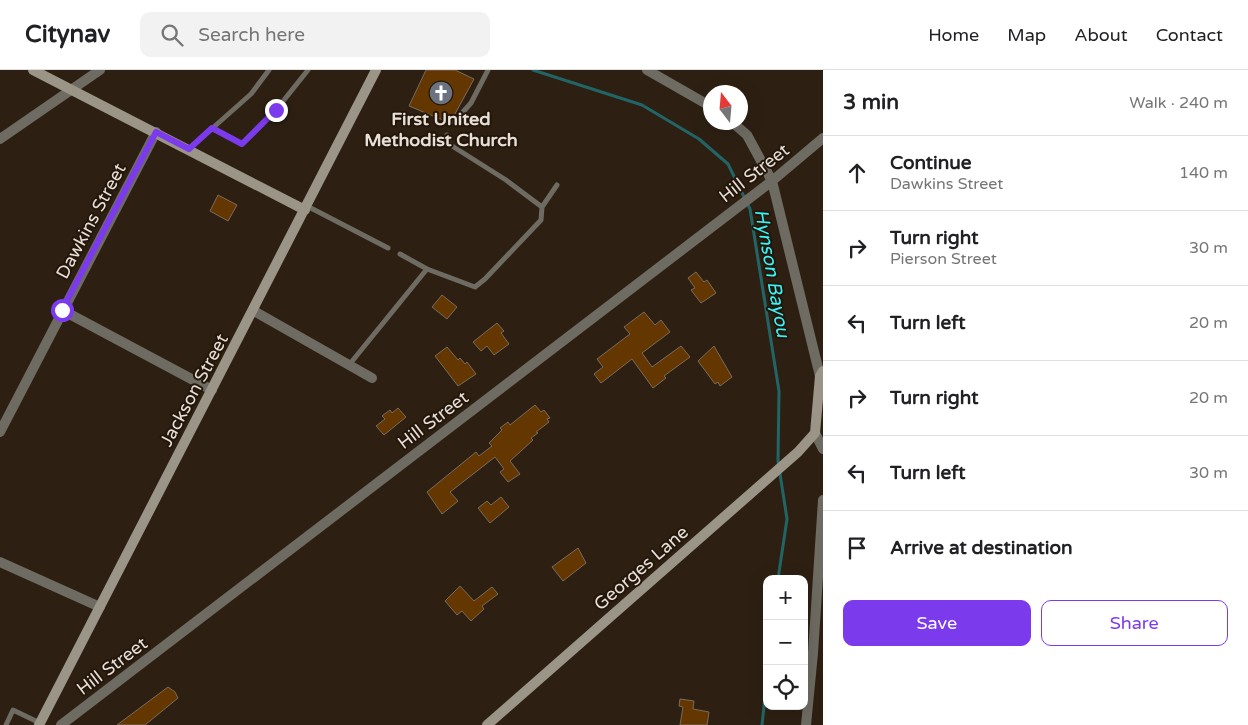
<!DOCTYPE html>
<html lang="en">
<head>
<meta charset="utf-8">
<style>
	body { margin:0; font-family:"Varela Round",sans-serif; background:#f2f2f2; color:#202124 }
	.controls { position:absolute; right:15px; bottom:15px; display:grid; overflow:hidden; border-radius:10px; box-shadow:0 5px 20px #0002 }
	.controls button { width:45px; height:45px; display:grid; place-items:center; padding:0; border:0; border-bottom:1px solid #e0e0e0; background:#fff; color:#202124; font:25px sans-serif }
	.compass { position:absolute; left:703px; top:15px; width:45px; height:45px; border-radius:50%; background:#fff; box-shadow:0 5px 20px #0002; rotate:344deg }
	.stop { position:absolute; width:15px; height:15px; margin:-11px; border:4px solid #7c3aed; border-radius:50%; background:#fff }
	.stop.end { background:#7c3aed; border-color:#fff; box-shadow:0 1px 5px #0008 }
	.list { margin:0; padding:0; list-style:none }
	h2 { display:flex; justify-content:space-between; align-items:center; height:65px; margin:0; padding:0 20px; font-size:21px }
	h2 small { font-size:16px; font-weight:400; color:#757577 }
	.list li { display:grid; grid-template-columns:32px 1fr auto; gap:15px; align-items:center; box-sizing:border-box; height:75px; padding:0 20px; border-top:1px solid #e0e0e0 }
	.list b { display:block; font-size:19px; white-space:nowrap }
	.list p { margin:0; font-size:16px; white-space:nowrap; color:#757577 }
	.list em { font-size:16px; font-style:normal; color:#757577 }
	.actions { display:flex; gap:10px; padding:15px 20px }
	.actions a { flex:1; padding:11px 0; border:1px solid #7c3aed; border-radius:10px; text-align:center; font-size:18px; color:#7c3aed }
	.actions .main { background:#7c3aed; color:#fff }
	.icon { flex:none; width:28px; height:28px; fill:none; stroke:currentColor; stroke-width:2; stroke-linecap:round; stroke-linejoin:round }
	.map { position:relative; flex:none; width:823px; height:655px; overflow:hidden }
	header { display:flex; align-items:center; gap:30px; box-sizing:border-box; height:70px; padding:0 25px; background:#fff; border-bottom:1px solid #e0e0e0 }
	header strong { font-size:24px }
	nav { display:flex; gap:28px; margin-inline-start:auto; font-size:18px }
	.search { width:350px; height:45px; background:#f2f2f2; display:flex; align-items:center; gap:12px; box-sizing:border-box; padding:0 18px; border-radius:10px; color:#757577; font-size:19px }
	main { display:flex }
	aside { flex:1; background:#fff }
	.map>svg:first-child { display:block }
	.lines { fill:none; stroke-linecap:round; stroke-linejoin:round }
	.stream { stroke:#226567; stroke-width:3 }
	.building { fill:#643700; stroke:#7b6b5d }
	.lane { stroke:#6e6b63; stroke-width:5 }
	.street { stroke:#6e6b63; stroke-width:10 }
	.secondary { stroke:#9a9587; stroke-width:10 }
	.route { stroke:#7c3aed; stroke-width:6 }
	.labels { text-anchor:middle; stroke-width:4; stroke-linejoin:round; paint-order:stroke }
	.poi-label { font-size:18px; font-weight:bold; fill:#e8dfd7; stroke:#23160a }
	.street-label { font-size:18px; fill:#e8dfd7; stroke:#23160a }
	.water-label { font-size:19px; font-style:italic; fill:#38f4fa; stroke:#23160a }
</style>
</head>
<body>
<header>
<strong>Citynav</strong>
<div class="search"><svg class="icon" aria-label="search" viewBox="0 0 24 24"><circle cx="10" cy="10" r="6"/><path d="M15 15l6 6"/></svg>Search here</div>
<nav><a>Home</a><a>Map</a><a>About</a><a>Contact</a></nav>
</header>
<main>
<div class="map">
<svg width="823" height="655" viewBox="0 0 823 655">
	<rect width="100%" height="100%" fill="#2d2013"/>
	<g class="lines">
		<!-- stream -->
		<path class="stream" d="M 533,0 L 642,35 L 699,69 L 728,94 L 750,139 L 779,321 L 778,391 L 787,449 L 778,509
			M 762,655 L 767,609"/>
	</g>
	<!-- building -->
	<path class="building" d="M 426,0 L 455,0 L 474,9 L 450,53 L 409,36 Z
		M 218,125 L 237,135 L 228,151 L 210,141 Z
		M 696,202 L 704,212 L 707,210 L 716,223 L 701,233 L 691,220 L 695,218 L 688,208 Z
		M 442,225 L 457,237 L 447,249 L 432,237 Z
		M 644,242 L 655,255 L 661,250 L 670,262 L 642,283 L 652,297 L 681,276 L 690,287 L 664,306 L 666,308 L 653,318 L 632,289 L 601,313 L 594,304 L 603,297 L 597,289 L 630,264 L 624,257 Z
		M 497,253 L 504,261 L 501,263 L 509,274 L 494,285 L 487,276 L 481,281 L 473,272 Z
		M 714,276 L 732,307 L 720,316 L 718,312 L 715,314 L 698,291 Z
		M 447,277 L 458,290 L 460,288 L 465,294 L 467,292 L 476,304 L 458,316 L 435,286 Z
		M 535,335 L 541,342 L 544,340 L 550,348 L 547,349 L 549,352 L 536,362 L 538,363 L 531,368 L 533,370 L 510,391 L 520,404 L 508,412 L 500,402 L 504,399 L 495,387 L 450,422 L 458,431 L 442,444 L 427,422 L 476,382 L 479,386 L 492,376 L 489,373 L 502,360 L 500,358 L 508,352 L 510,355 Z
		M 398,338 L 406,347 L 384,365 L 376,356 L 385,349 L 382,346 L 390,340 L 392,343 Z
		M 501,427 L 509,437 L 490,453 L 478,438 L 487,431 L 491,435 Z
		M 578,478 L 586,493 L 563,511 L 552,497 Z
		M 460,516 L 474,531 L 492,517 L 498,524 L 482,536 L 484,539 L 471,551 L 462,541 L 457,545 L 445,531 Z
		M 168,617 L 175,622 L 178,628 L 145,655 L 117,655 Z
		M 680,629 L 694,631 L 693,639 L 709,642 L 707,655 L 680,655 L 683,637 L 679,636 Z"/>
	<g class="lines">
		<!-- lane -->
		<path class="lane" d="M 454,52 L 471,33 L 488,0
			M 212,58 L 242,74 L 276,40 L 308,0
			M 447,65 L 449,74 L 506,110 L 542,137
			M 189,79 L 251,24 L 269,0
			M 307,136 L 388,178
			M 400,184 L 427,199
			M 349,295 L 427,199 L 475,217 L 485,209 L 541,150 L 542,137 L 557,115
			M 6,655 L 13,640 L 40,653"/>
		<!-- street -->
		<path class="street" d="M 647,0 L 710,36
			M 732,52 L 747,65 L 772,111 L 820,306
			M 0,69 L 100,0
			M 62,240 L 212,320
			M 254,241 L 372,308
			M 0,362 L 156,62
			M 815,363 L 823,379
			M 0,492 L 100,537
			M 61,655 L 772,111 L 823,68
			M 806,655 L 813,583 L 823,430"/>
		<!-- secondary -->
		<path class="secondary" d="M 33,0 L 305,140
			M 39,655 L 376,0
			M 487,655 L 798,382 L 815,363 L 820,306 L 823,301"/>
	</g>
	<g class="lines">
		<!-- route -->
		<path class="route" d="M 62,240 L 156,62 L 189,79 L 212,58 L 242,74 L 276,40"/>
	</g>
	<!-- icons -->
	<defs>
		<g id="church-disc" transform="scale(1.25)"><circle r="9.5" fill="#6b7280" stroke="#23160a"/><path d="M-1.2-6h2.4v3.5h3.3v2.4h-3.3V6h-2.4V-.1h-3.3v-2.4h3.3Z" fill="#fff"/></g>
	</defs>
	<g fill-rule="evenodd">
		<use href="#church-disc" x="441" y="23"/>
	</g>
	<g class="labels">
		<!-- poi labels -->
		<g class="poi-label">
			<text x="441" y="55">First United<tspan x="441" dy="21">Methodist Church</tspan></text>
		</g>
		<!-- street labels -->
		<g class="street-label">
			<text transform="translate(754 103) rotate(-38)" y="6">Hill Street</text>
			<text transform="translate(91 151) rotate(-62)" y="6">Dawkins Street</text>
			<text transform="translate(194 320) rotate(-62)" y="6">Jackson Street</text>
			<text transform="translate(433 350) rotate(-37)" y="6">Hill Street</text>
			<text transform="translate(641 498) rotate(-41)" y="6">Georges Lane</text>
			<text transform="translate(112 596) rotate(-37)" y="6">Hill Street</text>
		</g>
		<!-- water labels -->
		<g class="water-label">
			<text transform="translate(773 203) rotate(80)" y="7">Hynson Bayou</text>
		</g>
	</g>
</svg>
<div class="controls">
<button>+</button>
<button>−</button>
<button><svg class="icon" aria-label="locate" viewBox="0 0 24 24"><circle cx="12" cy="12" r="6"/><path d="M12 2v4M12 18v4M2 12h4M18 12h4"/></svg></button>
</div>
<svg class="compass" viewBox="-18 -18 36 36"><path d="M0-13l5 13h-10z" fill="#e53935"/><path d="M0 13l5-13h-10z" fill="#757577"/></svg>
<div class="stop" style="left:62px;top:240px"></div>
<div class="stop end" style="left:276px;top:40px"></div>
</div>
<aside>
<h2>3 min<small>Walk · 240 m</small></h2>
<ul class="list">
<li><svg class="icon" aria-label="ahead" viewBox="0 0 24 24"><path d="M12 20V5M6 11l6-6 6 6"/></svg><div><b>Continue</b><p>Dawkins Street</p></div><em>140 m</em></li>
<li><svg class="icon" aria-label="right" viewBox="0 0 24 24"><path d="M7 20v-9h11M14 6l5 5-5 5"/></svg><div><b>Turn right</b><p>Pierson Street</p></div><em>30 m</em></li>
<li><svg class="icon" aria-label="left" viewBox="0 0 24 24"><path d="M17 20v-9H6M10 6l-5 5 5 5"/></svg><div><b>Turn left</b></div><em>20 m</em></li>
<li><svg class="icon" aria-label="right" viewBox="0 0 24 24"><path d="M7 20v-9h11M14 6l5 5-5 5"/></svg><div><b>Turn right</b></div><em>20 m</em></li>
<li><svg class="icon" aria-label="left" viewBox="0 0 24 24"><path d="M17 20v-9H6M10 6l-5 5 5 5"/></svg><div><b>Turn left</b></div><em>30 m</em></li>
<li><svg class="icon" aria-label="arrive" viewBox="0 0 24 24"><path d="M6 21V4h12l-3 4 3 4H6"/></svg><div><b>Arrive at destination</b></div></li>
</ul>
<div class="actions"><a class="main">Save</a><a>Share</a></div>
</aside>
</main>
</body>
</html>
